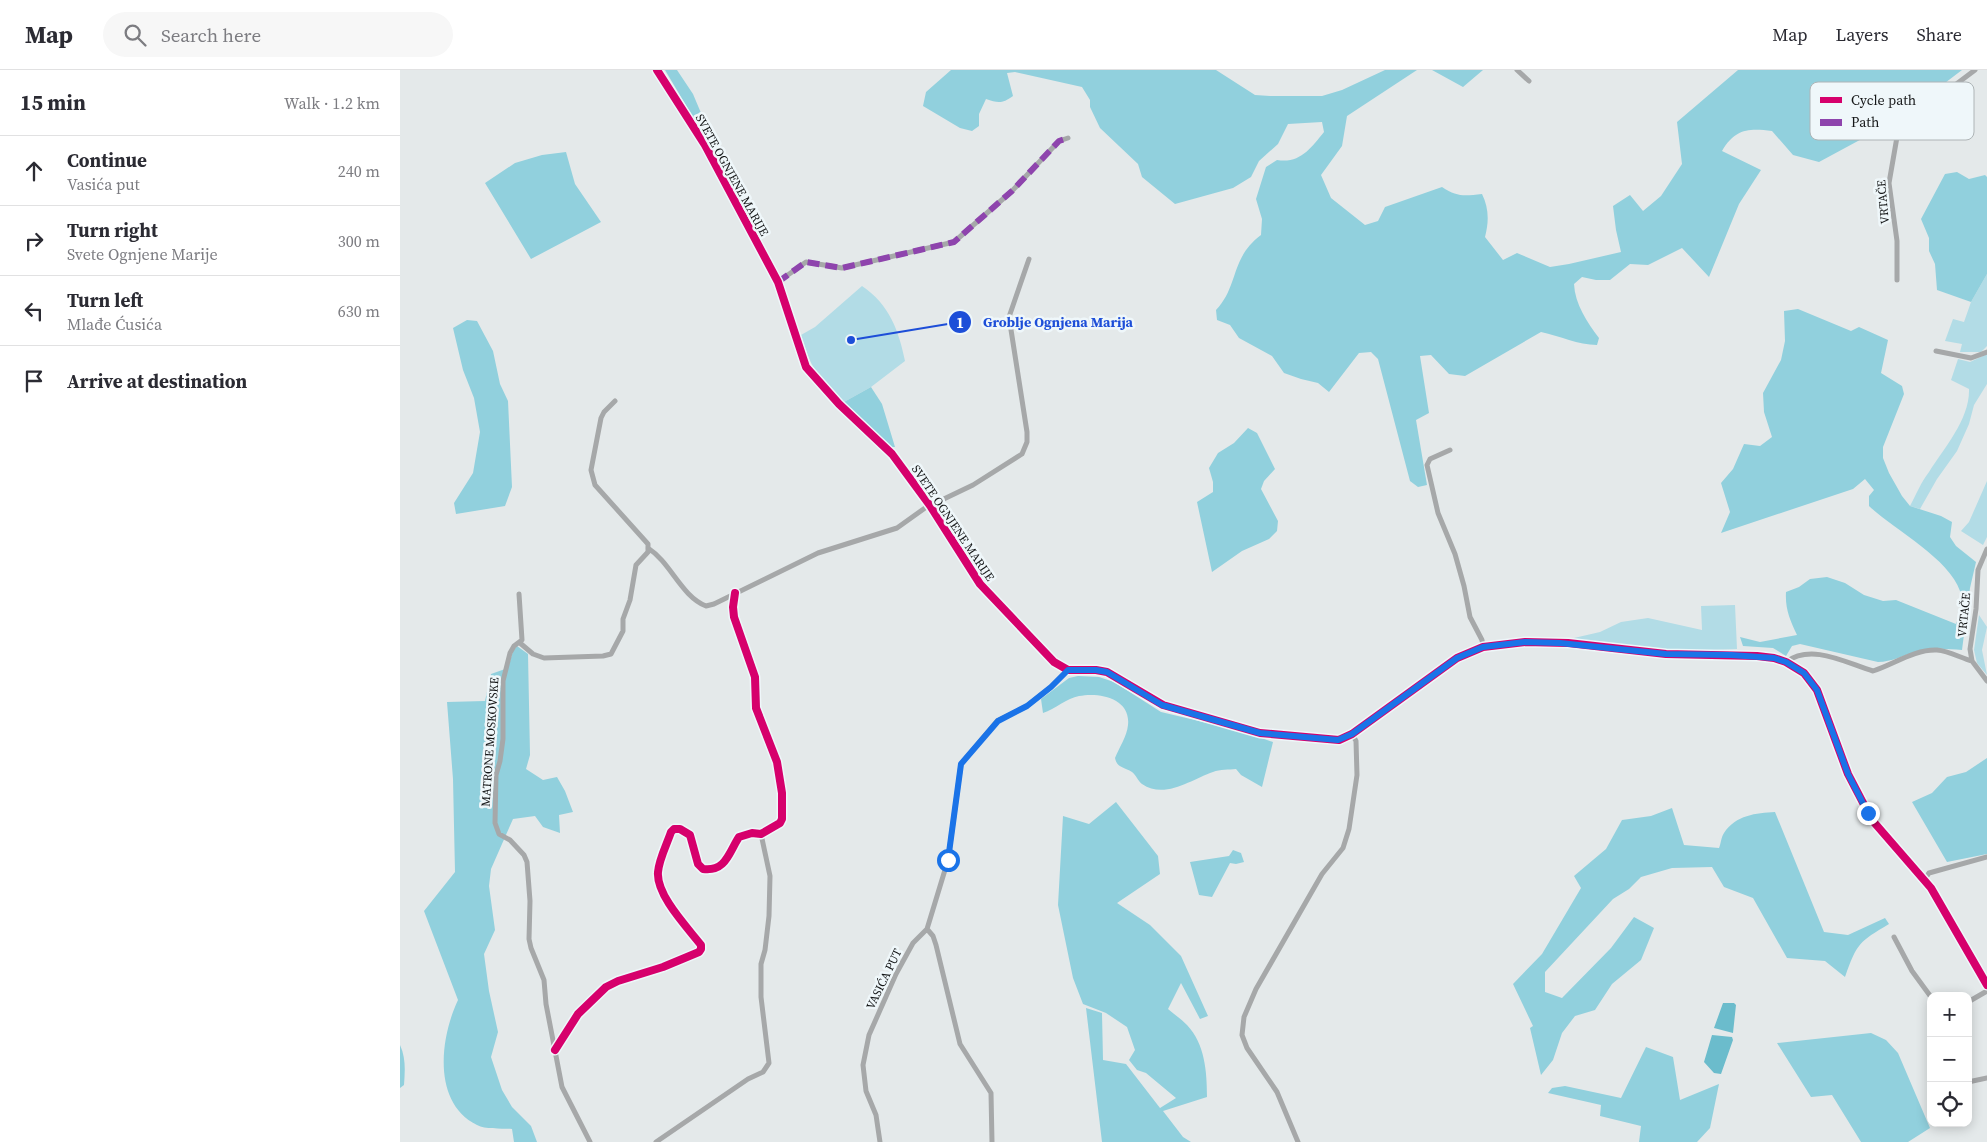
<!DOCTYPE html>
<html lang="en">
<head>
<meta charset="utf-8">
<style>
	body { margin:0; font-family:"Source Serif 4",serif; background:#f7f7f7; color:#2b2b33 }
	.controls { position:absolute; right:15px; bottom:15px; display:grid; overflow:hidden; border-radius:10px; box-shadow:0 2px 12px #0003 }
	.controls button { width:45px; height:45px; display:grid; place-items:center; padding:0; border:0; border-bottom:1px solid #e1e1e2; background:#fff; color:#2b2b33; font:25px sans-serif }
	.stop { position:absolute; width:15px; height:15px; margin:-11px; border:4px solid #1a73e8; border-radius:50%; background:#fff }
	.stop.end { background:#1a73e8; border-color:#fff; box-shadow:0 1px 5px #0008 }
	.list { margin:0; padding:0; list-style:none }
	h2 { display:flex; justify-content:space-between; align-items:center; height:65px; margin:0; padding:0 20px; font-size:21px }
	h2 small { font-size:16px; font-weight:400; color:#7c7c81 }
	.list li { display:grid; grid-template-columns:32px 1fr auto; gap:15px; align-items:center; box-sizing:border-box; height:70px; padding:0 20px; border-top:1px solid #e1e1e2 }
	.list b { display:block; font-size:19px; white-space:nowrap }
	.list p { margin:0; font-size:16px; white-space:nowrap; color:#7c7c81 }
	.list em { font-size:16px; font-style:normal; color:#7c7c81 }
	.icon { flex:none; width:28px; height:28px; fill:none; stroke:currentColor; stroke-width:2; stroke-linecap:round; stroke-linejoin:round }
	.map { position:relative; flex:none; width:1587px; height:1072px; overflow:hidden }
	header { display:flex; align-items:center; gap:30px; box-sizing:border-box; height:70px; padding:0 25px; background:#fff; border-bottom:1px solid #e1e1e2 }
	header strong { font-size:24px }
	nav { display:flex; gap:28px; margin-inline-start:auto; font-size:18px }
	.search { width:350px; height:45px; background:#f7f7f7; display:flex; align-items:center; gap:12px; box-sizing:border-box; padding:0 18px; border-radius:28px; color:#7c7c81; font-size:19px }
	main { display:flex }
	aside { flex:1; background:#fff }
	.map>svg:first-child { display:block }
	.green { fill:#b2dce6 }
	.forest { fill:#91d0dd }
	.water { fill:#6bbccc }
	.lines { fill:none; stroke-linecap:round; stroke-linejoin:round }
	.street { stroke:#a6a8a9; stroke-width:5 }
	.secondary { stroke:#a5a8a8; stroke-width:8 }
	.quiet { stroke:#8e44ad; stroke-width:6; stroke-dasharray:12 6; stroke-linecap:butt }
	.cycleway-casing { stroke:#eff7fa; stroke-width:11 }
	.cycleway { stroke:#d6006c; stroke-width:8 }
	.route { stroke:#1a73e8; stroke-width:6 }
	.labels { text-anchor:middle; stroke-width:5; stroke-linejoin:round; paint-order:stroke }
	.street-label { font-size:12px; fill:#151718; stroke:#eff7fa }
	.key { fill:#eff7fa; stroke:#aeb4b6; stroke-width:1 }
	.key-label { font-size:14px; fill:#151718 }
	.leader { fill:none; stroke:#1d4ed8; stroke-width:2 }
	.callout-dot { fill:#1d4ed8; stroke:#eff7fa; stroke-width:2 }
	.mark-label { font-size:15px; text-anchor:middle; font-weight:bold; fill:#fff }
	.callout-label { font-size:14px; text-anchor:middle; font-weight:bold; fill:#1d4ed8; stroke:#eff7fa; stroke-width:5; stroke-linejoin:round; paint-order:stroke }
</style>
</head>
<body>
<header>
<strong>Map</strong>
<div class="search"><svg class="icon" aria-label="search" viewBox="0 0 24 24"><circle cx="10" cy="10" r="6"/><path d="M15 15l6 6"/></svg>Search here</div>
<nav><a>Map</a><a>Layers</a><a>Share</a></nav>
</header>
<main>
<aside>
<h2>15 min<small>Walk · 1.2 km</small></h2>
<ul class="list">
<li><svg class="icon" aria-label="ahead" viewBox="0 0 24 24"><path d="M12 20V5M6 11l6-6 6 6"/></svg><div><b>Continue</b><p>Vasića put</p></div><em>240 m</em></li>
<li><svg class="icon" aria-label="right" viewBox="0 0 24 24"><path d="M7 20v-9h11M14 6l5 5-5 5"/></svg><div><b>Turn right</b><p>Svete Ognjene Marije</p></div><em>300 m</em></li>
<li><svg class="icon" aria-label="left" viewBox="0 0 24 24"><path d="M17 20v-9H6M10 6l-5 5 5 5"/></svg><div><b>Turn left</b><p>Mlađe Ćusića</p></div><em>630 m</em></li>
<li><svg class="icon" aria-label="arrive" viewBox="0 0 24 24"><path d="M6 21V4h12l-3 4 3 4H6"/></svg><div><b>Arrive at destination</b></div></li>
</ul>
</aside>
<div class="map">
<svg width="1587" height="1072" viewBox="0 0 1587 1072">
	<rect width="100%" height="100%" fill="#e4e9ea"/>
	<!-- green -->
	<path class="green" d="M 1587,204 L 1587,276 L 1581,282 L 1560,282 L 1562,274 L 1545,271 L 1553,249 L 1564,252 L 1571,232 Z
		M 462,216 C 489,234 499,261 505,291 L 471,317 L 444,332 C 417,306 412,301 401,265 L 415,257 Z
		M 1587,284 L 1587,314 L 1574,335 L 1569,354 L 1557,381 L 1537,409 L 1520,439 L 1510,436 C 1516,425 1521,412 1529,402 C 1544,378 1570,349 1569,319 L 1551,310 L 1558,289 L 1570,292 Z
		M 1587,411 L 1587,467 L 1583,475 L 1561,461 L 1569,452 Z
		M 1335,535 L 1337,579 L 1268,582 L 1172,570 L 1174,568 L 1200,562 L 1221,552 L 1248,548 L 1302,560 L 1301,536 Z
		M 1579,545 L 1587,557 L 1582,580 L 1587,605 L 1577,593 L 1574,580 Z"/>
	<!-- forest -->
	<path class="forest" d="M 265,0 L 277,0 L 293,24 L 309,62 L 303,64 Z
		M 551,0 L 816,0 L 855,25 L 870,26 L 922,26 L 942,20 L 985,0 L 1017,0 L 947,46 L 942,76 L 921,105 L 931,128 L 965,155 L 978,151 L 985,137 L 1042,117 C 1057,127 1064,126 1082,124 C 1089,138 1089,152 1085,167 L 1103,190 L 1117,183 L 1150,197 L 1169,194 L 1221,182 L 1216,160 L 1213,136 L 1230,125 L 1243,141 L 1261,126 L 1282,94 L 1277,52 L 1338,0 L 1562,0 L 1495,51 L 1419,92 L 1393,85 L 1372,61 C 1348,58 1335,59 1322,81 L 1361,100 L 1339,134 L 1309,207 L 1282,178 L 1248,195 L 1230,194 L 1210,210 L 1196,210 L 1182,207 L 1174,214 C 1175,234 1187,252 1199,268 L 1197,275 C 1178,275 1160,266 1141,262 L 1065,306 L 1049,304 L 1031,285 L 1020,286 L 1029,343 L 1016,350 L 1027,415 L 1018,417 L 1010,411 L 978,289 L 971,282 L 959,283 L 929,322 L 918,313 L 901,309 L 884,303 L 872,286 L 839,268 L 830,255 L 817,250 L 816,240 C 839,216 830,188 861,165 L 862,149 L 856,129 L 866,97 L 877,90 C 900,94 911,78 924,62 L 922,52 L 888,54 L 878,74 L 859,91 L 851,107 L 833,118 L 775,134 L 742,107 L 738,94 L 700,58 L 690,37 L 690,30 L 682,17 L 615,2 L 607,3 L 613,26 C 602,34 598,33 586,29 L 579,44 L 579,56 L 572,61 L 560,58 L 523,36 L 526,22 Z
		M 1032,0 L 1083,0 L 1063,17 Z
		M 166,82 L 175,114 L 201,152 L 131,189 L 85,113 L 115,93 L 142,85 Z
		M 1557,102 L 1569,109 L 1585,105 L 1587,107 L 1587,204 L 1571,232 L 1537,220 L 1535,194 L 1529,181 L 1529,168 L 1521,149 L 1545,104 Z
		M 1398,239 L 1451,261 L 1459,257 L 1488,270 L 1481,303 L 1502,316 L 1504,324 L 1483,377 L 1483,388 L 1489,403 L 1502,426 L 1510,436 L 1541,446 L 1552,452 L 1550,467 L 1556,476 L 1576,492 L 1570,518 L 1562,580 C 1547,579 1531,577 1516,582 C 1503,585 1492,592 1478,592 L 1400,574 L 1392,576 L 1386,586 L 1373,578 L 1343,576 L 1340,567 L 1360,572 L 1397,565 C 1390,550 1385,539 1386,522 L 1399,517 L 1410,509 L 1427,507 L 1445,513 L 1464,525 L 1483,531 L 1496,530 L 1556,554 C 1560,545 1564,531 1560,521 C 1549,488 1493,459 1469,436 L 1469,426 L 1474,420 L 1465,409 L 1453,419 L 1321,463 L 1330,442 L 1321,413 L 1333,399 L 1344,374 L 1360,376 L 1372,367 L 1364,342 L 1363,323 L 1381,290 L 1385,271 L 1384,241 Z
		M 67,250 L 77,251 L 93,281 L 100,314 L 108,331 L 112,417 L 105,436 L 56,444 L 54,433 L 73,403 L 80,362 L 74,328 L 63,300 L 53,258 Z
		M 471,317 L 482,334 L 495,377 L 491,377 L 444,332 Z
		M 848,358 L 857,363 L 875,399 L 864,411 L 861,419 L 878,451 L 877,461 L 869,469 L 842,481 L 812,502 L 797,432 L 813,422 L 813,412 L 809,398 L 818,383 L 834,373 Z
		M 117,576 L 128,584 L 130,685 L 126,699 L 143,710 L 157,707 L 165,721 L 173,742 L 159,745 L 160,763 L 143,757 L 135,746 L 113,749 L 91,799 L 89,816 L 95,860 L 84,884 L 89,921 L 98,962 L 91,987 L 102,1020 L 112,1037 L 131,1056 L 137,1072 L 114,1072 L 112,1059 C 102,1058 86,1060 77,1055 C 32,1033 40,968 58,930 L 24,841 L 55,802 L 53,709 L 47,632 L 85,631 L 91,604 L 108,598 L 113,581 Z
		M 678,606 L 699,607 L 714,612 L 761,642 L 841,661 L 873,672 L 862,717 L 841,705 L 836,699 C 829,700 820,699 813,702 C 792,709 765,730 742,714 C 738,711 736,705 732,702 C 724,697 717,698 715,688 C 719,678 727,666 728,655 C 731,628 699,622 679,626 C 667,628 655,639 643,643 L 641,629 L 669,608 Z
		M 1587,688 L 1587,784 L 1547,792 L 1512,732 L 1532,723 L 1547,707 L 1566,702 Z
		M 716,732 L 758,786 L 760,804 L 717,833 L 750,855 L 781,886 L 808,946 L 800,949 L 781,913 L 768,939 C 774,944 781,949 787,955 C 805,974 807,1002 807,1027 L 763,1041 L 783,1067 L 791,1072 L 702,1072 L 686,938 L 702,943 L 703,990 L 726,994 L 760,1038 L 776,1028 L 746,1003 L 737,1000 L 729,990 L 735,980 L 727,957 L 706,943 L 683,934 L 673,908 L 658,835 L 663,746 L 689,754 Z
		M 1272,738 L 1284,775 L 1319,778 C 1321,774 1321,767 1324,763 C 1336,745 1356,743 1375,742 L 1424,862 L 1448,865 L 1485,848 L 1489,854 C 1459,872 1457,873 1445,907 L 1425,891 L 1387,888 L 1353,828 L 1324,817 L 1312,797 L 1272,798 L 1241,807 L 1229,819 L 1213,829 L 1145,902 L 1145,922 L 1162,928 L 1211,878 L 1234,847 L 1254,858 L 1241,890 L 1212,914 L 1195,940 L 1175,946 L 1162,963 L 1153,990 L 1141,1005 L 1130,958 L 1133,956 L 1113,914 L 1142,884 L 1181,818 L 1174,806 L 1206,779 L 1222,750 L 1251,746 Z
		M 833,780 L 841,783 L 844,792 L 836,794 L 830,793 L 812,827 L 799,825 L 790,792 L 829,786 Z
		M 1471,963 L 1486,970 L 1498,983 L 1530,1058 L 1508,1072 L 1461,1072 L 1432,1025 L 1411,1027 L 1377,973 Z
		M 0,975 C 6,988 5,1001 4,1015 L 0,1018 Z
		M 1246,977 L 1273,987 L 1280,1030 L 1319,1014 L 1310,1058 L 1297,1072 L 1239,1072 L 1241,1056 L 1200,1046 L 1201,1035 L 1148,1023 L 1152,1018 L 1165,1016 L 1221,1028 Z"/>
	<!-- water -->
	<path class="water" d="M 1323,933 L 1334,933 L 1336,935 L 1333,963 L 1314,958 Z
		M 1312,965 L 1332,967 L 1333,970 L 1321,1004 L 1314,1003 L 1304,992 Z"/>
	<g class="lines">
		<!-- street -->
		<path class="street" d="M 1117,0 L 1129,11
			M 1497,210 L 1497,171 L 1489,113 L 1497,67 L 1506,52 L 1575,0
			M 378,212 L 406,192 L 442,198 L 554,172 L 612,121 L 659,71 L 668,68
			M 1536,281 L 1571,288 L 1587,282
			M 1050,380 L 1030,389 L 1027,395 L 1038,443 L 1055,484 L 1064,516 L 1070,547 L 1082,570 L 1083,577
			M 248,478 C 271,493 281,526 306,536 L 314,534 L 418,483 L 497,458 L 525,438 L 573,415 L 622,384 L 627,372 L 627,362 L 609,247 L 629,189
			M 1587,479 L 1578,500 L 1576,539 L 1570,579 L 1572,591 L 1587,611
			M 119,524 L 122,570 L 114,576 L 110,583 L 103,611 L 103,669 L 100,691 L 96,705 L 95,753 L 99,764 L 110,770 L 124,785 L 127,792 L 130,831 L 129,869 L 131,878 L 144,910 L 146,934 L 162,1017 L 190,1072
			M 120,573 L 133,584 L 144,588 L 203,586 L 211,584 L 223,561 L 223,549 L 230,530 L 236,495 L 248,482 L 248,474 L 195,415 L 191,400 L 201,348 L 204,342 L 215,331
			M 1386,592 C 1412,573 1446,593 1473,601 C 1494,594 1515,579 1537,580 C 1549,581 1561,588 1572,591
			M 1524,810 L 1529,803 L 1587,787
			M 527,859 L 533,866 L 536,875 L 560,974 L 591,1023 L 592,1072
			M 1494,867 L 1512,901 L 1531,927
			M 1568,932 L 1587,921
			M 155,980 L 178,944 L 206,917 L 218,911 L 263,897 L 299,882 L 301,879 L 301,875 C 287,857 256,825 258,802 C 259,789 267,774 271,762 L 274,759 L 280,759 L 290,765 L 298,794 L 303,799 C 326,802 329,782 339,767 L 352,763 L 361,764 L 380,753 L 382,749 L 382,723 L 377,692 L 356,638 L 355,607 L 334,547 L 333,537 L 335,523
			M 1568,1012 L 1587,1008
			M 256,1072 L 348,1009 L 363,1002 L 369,993 L 361,927 L 361,894 L 365,880 L 369,846 L 370,806 L 361,764
			M 480,1072 L 476,1045 L 466,1021 L 463,995 L 469,965 L 496,904 L 513,873 L 527,859 L 548,790 L 561,694 L 597,651 L 627,636 L 651,617 L 668,600
			M 898,1072 L 877,1022 L 847,978 L 842,965 L 844,947 L 856,919 L 922,804 L 943,778 L 949,759 L 957,705 L 956,671 L 952,664"/>
		<!-- secondary -->
		<path class="secondary" d="M 257,0 L 305,75 L 378,212 L 406,297 L 439,334 L 492,384 L 531,437 L 580,514 L 654,592 L 668,600 L 696,600 L 707,602 L 763,635 L 860,663 L 939,670 L 952,664 L 1057,588 L 1083,577 L 1125,572 L 1168,573 L 1266,584 L 1357,586 L 1374,588 L 1386,592 L 1404,603 L 1417,620 L 1448,704 L 1472,750 L 1531,818 L 1587,915"/>
		<!-- quiet -->
		<path class="quiet" d="M 378,212 L 406,192 L 442,198 L 554,172 L 612,121 L 659,71 L 668,68"/>
		<!-- cycleway casing -->
		<g class="cycleway-casing">
			<path id="cycleway" d="M 257,0 L 305,75 L 378,212 L 406,297 L 439,334 L 492,384 L 531,437 L 580,514 L 654,592 L 668,600 L 696,600 L 707,602 L 763,635 L 860,663 L 939,670 L 952,664 L 1057,588 L 1083,577 L 1125,572 L 1168,573 L 1266,584 L 1357,586 L 1374,588 L 1386,592 L 1404,603 L 1417,620 L 1448,704 L 1472,750 L 1531,818 L 1587,915
				M 155,980 L 178,944 L 206,917 L 218,911 L 263,897 L 299,882 L 301,879 L 301,875 C 287,857 256,825 258,802 C 259,789 267,774 271,762 L 274,759 L 280,759 L 290,765 L 298,794 L 303,799 C 326,802 329,782 339,767 L 352,763 L 361,764 L 380,753 L 382,749 L 382,723 L 377,692 L 356,638 L 355,607 L 334,547 L 333,537 L 335,523"/>
		</g>
		<!-- cycleway -->
		<use href="#cycleway" class="cycleway"/>
	</g>
	<g class="lines">
		<!-- route -->
		<path class="route" d="M 548,790 L 561,694 L 598,651 L 627,636 L 651,617 L 668,600 L 696,600 L 707,602 L 762,635 L 860,663 L 938,670 L 952,664 L 1057,588 L 1083,577 L 1125,572 L 1160,573 L 1266,584 L 1331,585 L 1374,588 L 1386,592 L 1404,603 L 1417,620 L 1448,704 L 1468,743"/>
	</g>
	<g class="labels">
		<!-- street labels -->
		<g class="street-label">
			<text transform="translate(332 105) rotate(61)" y="4">SVETE OGNJENE MARIJE</text>
			<text transform="translate(1483 132) rotate(-95)" y="4">VRTAČE</text>
			<text transform="translate(553 453) rotate(56)" y="4">SVETE OGNJENE MARIJE</text>
			<text transform="translate(1564 545) rotate(-84)" y="4">VRTAČE</text>
			<text transform="translate(90 672) rotate(-86)" y="4">MATRONE MOSKOVSKE</text>
			<text transform="translate(484 909) rotate(-64)" y="4">VASIĆA PUT</text>
		</g>
	</g>
	<!-- legend -->
	<rect x="1410" y="12" width="164" height="58" rx="8" class="key"/>
	<rect x="1420" y="27" width="22" height="6" fill="#d6006c"/>
	<rect x="1420" y="49" width="22" height="7" fill="#8e44ad"/>
	<g class="key-label">
		<text x="1451" y="35">Cycle path</text>
		<text x="1451" y="57">Path</text>
	</g>
	<!-- callouts -->
	<path class="leader" d="M451 270L560 252"/>
	<g class="callout-dot">
		<circle cx="451" cy="270" r="5"/>
		<circle cx="560" cy="252" r="12"/>
	</g>
	<g class="mark-label">
		<text x="560" y="258">1</text>
	</g>
	<g class="callout-label">
		<text x="658" y="257">Groblje Ognjena Marija</text>
	</g>
</svg>
<div class="controls">
<button>+</button>
<button>−</button>
<button><svg class="icon" aria-label="locate" viewBox="0 0 24 24"><circle cx="12" cy="12" r="6"/><path d="M12 2v4M12 18v4M2 12h4M18 12h4"/></svg></button>
</div>
<div class="stop" style="left:548px;top:790px"></div>
<div class="stop end" style="left:1468px;top:743px"></div>
</div>
</main>
</body>
</html>
